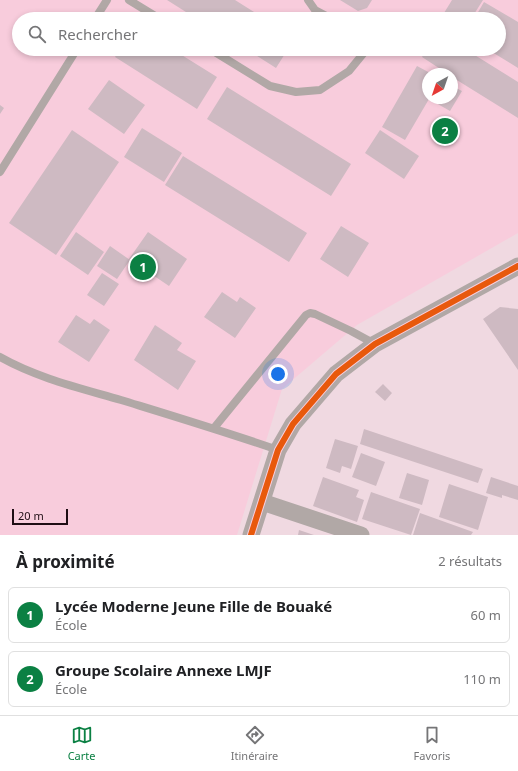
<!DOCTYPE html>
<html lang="fr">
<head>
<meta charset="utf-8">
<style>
	body { margin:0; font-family:"Noto Sans",sans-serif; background:#f6f6f6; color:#202124 }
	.compass { position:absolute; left:422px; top:68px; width:36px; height:36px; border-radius:50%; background:#fff; box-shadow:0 2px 6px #0003; rotate:220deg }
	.scale { position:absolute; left:12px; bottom:10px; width:56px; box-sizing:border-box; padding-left:4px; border:2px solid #1f0d14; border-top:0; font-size:11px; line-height:14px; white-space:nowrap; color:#1f0d14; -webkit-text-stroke:3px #facfde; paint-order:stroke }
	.you { position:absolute; left:278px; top:374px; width:14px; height:14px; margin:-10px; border:3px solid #fff; border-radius:50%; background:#1a73e8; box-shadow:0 0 0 6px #1a73e833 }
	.badge { display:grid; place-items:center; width:26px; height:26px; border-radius:50%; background:#0b8043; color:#fff; font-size:13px; font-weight:700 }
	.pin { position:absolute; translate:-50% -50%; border:2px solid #fff; box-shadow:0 1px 4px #0006 }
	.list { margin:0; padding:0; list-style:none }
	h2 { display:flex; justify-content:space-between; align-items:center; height:52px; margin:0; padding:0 16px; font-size:17px }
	h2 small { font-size:13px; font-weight:400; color:#757577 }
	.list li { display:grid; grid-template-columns:26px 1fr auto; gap:12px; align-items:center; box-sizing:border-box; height:56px; margin:0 8px 8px; padding:0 8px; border:1px solid #e0e0e0; border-radius:6px }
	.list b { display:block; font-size:15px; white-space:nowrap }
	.list p { margin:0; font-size:13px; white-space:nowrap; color:#757577 }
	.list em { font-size:13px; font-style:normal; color:#757577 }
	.icon { flex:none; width:22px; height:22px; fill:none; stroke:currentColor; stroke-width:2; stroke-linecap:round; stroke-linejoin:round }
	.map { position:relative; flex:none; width:518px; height:535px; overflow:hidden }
	.search { position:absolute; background:#fff; box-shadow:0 2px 6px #0003; left:12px; right:12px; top:12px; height:44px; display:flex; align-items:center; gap:10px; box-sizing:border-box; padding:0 14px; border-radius:22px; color:#757577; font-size:15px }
	.sheet { height:180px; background:#fff }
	nav { display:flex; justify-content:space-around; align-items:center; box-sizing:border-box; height:56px; border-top:1px solid #e0e0e0; background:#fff; font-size:11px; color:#757577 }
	nav a { display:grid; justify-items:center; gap:2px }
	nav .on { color:#0b8043 }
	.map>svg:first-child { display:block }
	.built { fill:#f8ccdc; fill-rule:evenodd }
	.building { fill:#cebac2 }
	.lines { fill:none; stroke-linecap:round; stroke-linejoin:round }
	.lane { stroke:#b1a8a6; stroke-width:8 }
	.street { stroke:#b1a8a6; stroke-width:17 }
	.cycleway-casing { stroke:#facfde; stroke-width:8 }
	.cycleway { stroke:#e8590c; stroke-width:6 }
</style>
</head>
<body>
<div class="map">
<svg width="518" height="535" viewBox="0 0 518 535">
	<rect width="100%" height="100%" fill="#f0d9e1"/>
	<!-- built -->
	<path class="built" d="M 0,0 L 518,0 L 518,233 L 357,325 L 282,389 L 237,535 L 0,535 ZM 19,19 L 499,19 L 499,49 L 19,49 ZM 428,74 L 452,74 L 452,98 L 428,98 Z"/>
	<!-- building -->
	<path class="building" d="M 167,0 L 235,0 L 265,19 L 197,19 Z
		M 340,0 L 372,0 L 367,8 L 358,11 Z
		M 452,0 L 483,0 L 471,19 L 453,19 L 444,13 Z
		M 484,2 L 518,22 L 518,68 L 487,49 L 499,49 L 499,19 L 474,19 Z
		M 120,49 L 172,49 L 217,77 L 197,109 L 115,57 Z
		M 246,49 L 288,49 L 276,68 Z
		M 427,49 L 465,49 L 518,82 L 518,118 L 452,77 L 452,74 L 448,74 L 422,57 Z
		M 417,66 L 432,74 L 428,74 L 428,98 L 452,98 L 452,86 L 462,91 L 450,111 L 429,99 L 405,140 L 382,127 Z
		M 109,80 L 145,105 L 124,134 L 88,109 Z
		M 227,87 L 351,164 L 331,196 L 207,119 Z
		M 0,105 L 4,108 L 0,114 Z
		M 142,128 L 182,153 L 164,182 L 124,157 Z
		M 72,130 L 119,162 L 56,255 L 9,223 Z
		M 380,130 L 419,156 L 404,179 L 365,153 Z
		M 183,156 L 307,233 L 289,262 L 165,185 Z
		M 341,226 L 369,243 L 348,277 L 320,259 Z
		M 76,232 L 104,252 L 88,275 L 60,256 Z
		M 148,232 L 187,259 L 169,286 L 129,259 Z
		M 110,246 L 130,260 L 117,279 L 97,266 Z
		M 102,273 L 119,284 L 104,306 L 87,295 Z
		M 222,292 L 237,302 L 240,297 L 256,308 L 235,338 L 204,317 Z
		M 500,307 L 518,309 L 518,370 L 483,319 Z
		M 76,315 L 90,324 L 94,319 L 110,330 L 89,362 L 58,342 Z
		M 155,325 L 182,343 L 177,350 L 196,361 L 178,390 L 134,360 Z
		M 383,384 L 392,393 L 385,401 L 375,392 Z
		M 364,429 L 483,469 L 478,483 L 360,444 Z
		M 335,439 L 358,446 L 351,469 L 342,466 L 340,473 L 326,468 Z
		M 361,453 L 385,462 L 376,486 L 352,477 Z
		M 407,473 L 429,480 L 422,505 L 399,498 Z
		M 323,477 L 359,490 L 356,497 L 364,500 L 357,522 L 313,506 Z
		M 491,477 L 518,486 L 518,500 L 502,495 L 502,498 L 486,493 Z
		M 449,484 L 488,497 L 478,530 L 439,517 Z
		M 371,492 L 420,509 L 411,535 L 362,519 Z
		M 420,513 L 473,532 L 471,535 L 413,535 Z
		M 299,530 L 314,535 L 298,535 Z"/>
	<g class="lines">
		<!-- lane -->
		<path class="lane" d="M 129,0 L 160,19
			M 308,0 L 315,10 L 332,19
			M 95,19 L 107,0
			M 210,49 L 270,86 L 296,92 L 320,90 L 349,71 L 367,49
			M 0,172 L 77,49
			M 0,357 C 37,378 80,388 121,400 C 173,416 226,432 278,450
			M 214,428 L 306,315 L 310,313 L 315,314 L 351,331 L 375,344"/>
		<!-- street -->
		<path class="street" d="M 262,502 L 361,535
			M 251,535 L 278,450 L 293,424 L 336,374 L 375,344 L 518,266"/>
		<!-- cycleway casing -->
		<g class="cycleway-casing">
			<path id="cycleway" d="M 251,535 L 278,450 L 293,424 L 336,374 L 375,344 L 518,266"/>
		</g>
		<!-- cycleway -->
		<use href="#cycleway" class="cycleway"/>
	</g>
</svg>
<svg class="compass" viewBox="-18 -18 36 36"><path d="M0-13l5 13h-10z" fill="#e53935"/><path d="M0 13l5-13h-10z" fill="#757577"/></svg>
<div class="scale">20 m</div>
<div class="you"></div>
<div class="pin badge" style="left:143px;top:267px">1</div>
<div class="pin badge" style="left:445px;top:131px">2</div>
<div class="search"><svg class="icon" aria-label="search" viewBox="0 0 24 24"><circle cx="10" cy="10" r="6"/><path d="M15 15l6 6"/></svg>Rechercher</div>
</div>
<section class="sheet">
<h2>À proximité<small>2 résultats</small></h2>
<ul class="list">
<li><span class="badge">1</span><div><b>Lycée Moderne Jeune Fille de Bouaké</b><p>École</p></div><em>60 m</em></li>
<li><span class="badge">2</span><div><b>Groupe Scolaire Annexe LMJF</b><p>École</p></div><em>110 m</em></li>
</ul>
</section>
<nav>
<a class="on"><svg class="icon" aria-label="map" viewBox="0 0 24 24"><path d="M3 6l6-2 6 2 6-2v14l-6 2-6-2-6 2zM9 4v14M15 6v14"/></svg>Carte</a>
<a><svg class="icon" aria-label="directions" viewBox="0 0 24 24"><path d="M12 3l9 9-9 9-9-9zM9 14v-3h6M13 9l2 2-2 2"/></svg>Itinéraire</a>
<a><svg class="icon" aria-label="saved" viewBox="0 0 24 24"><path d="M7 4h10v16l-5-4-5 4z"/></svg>Favoris</a>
</nav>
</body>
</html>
